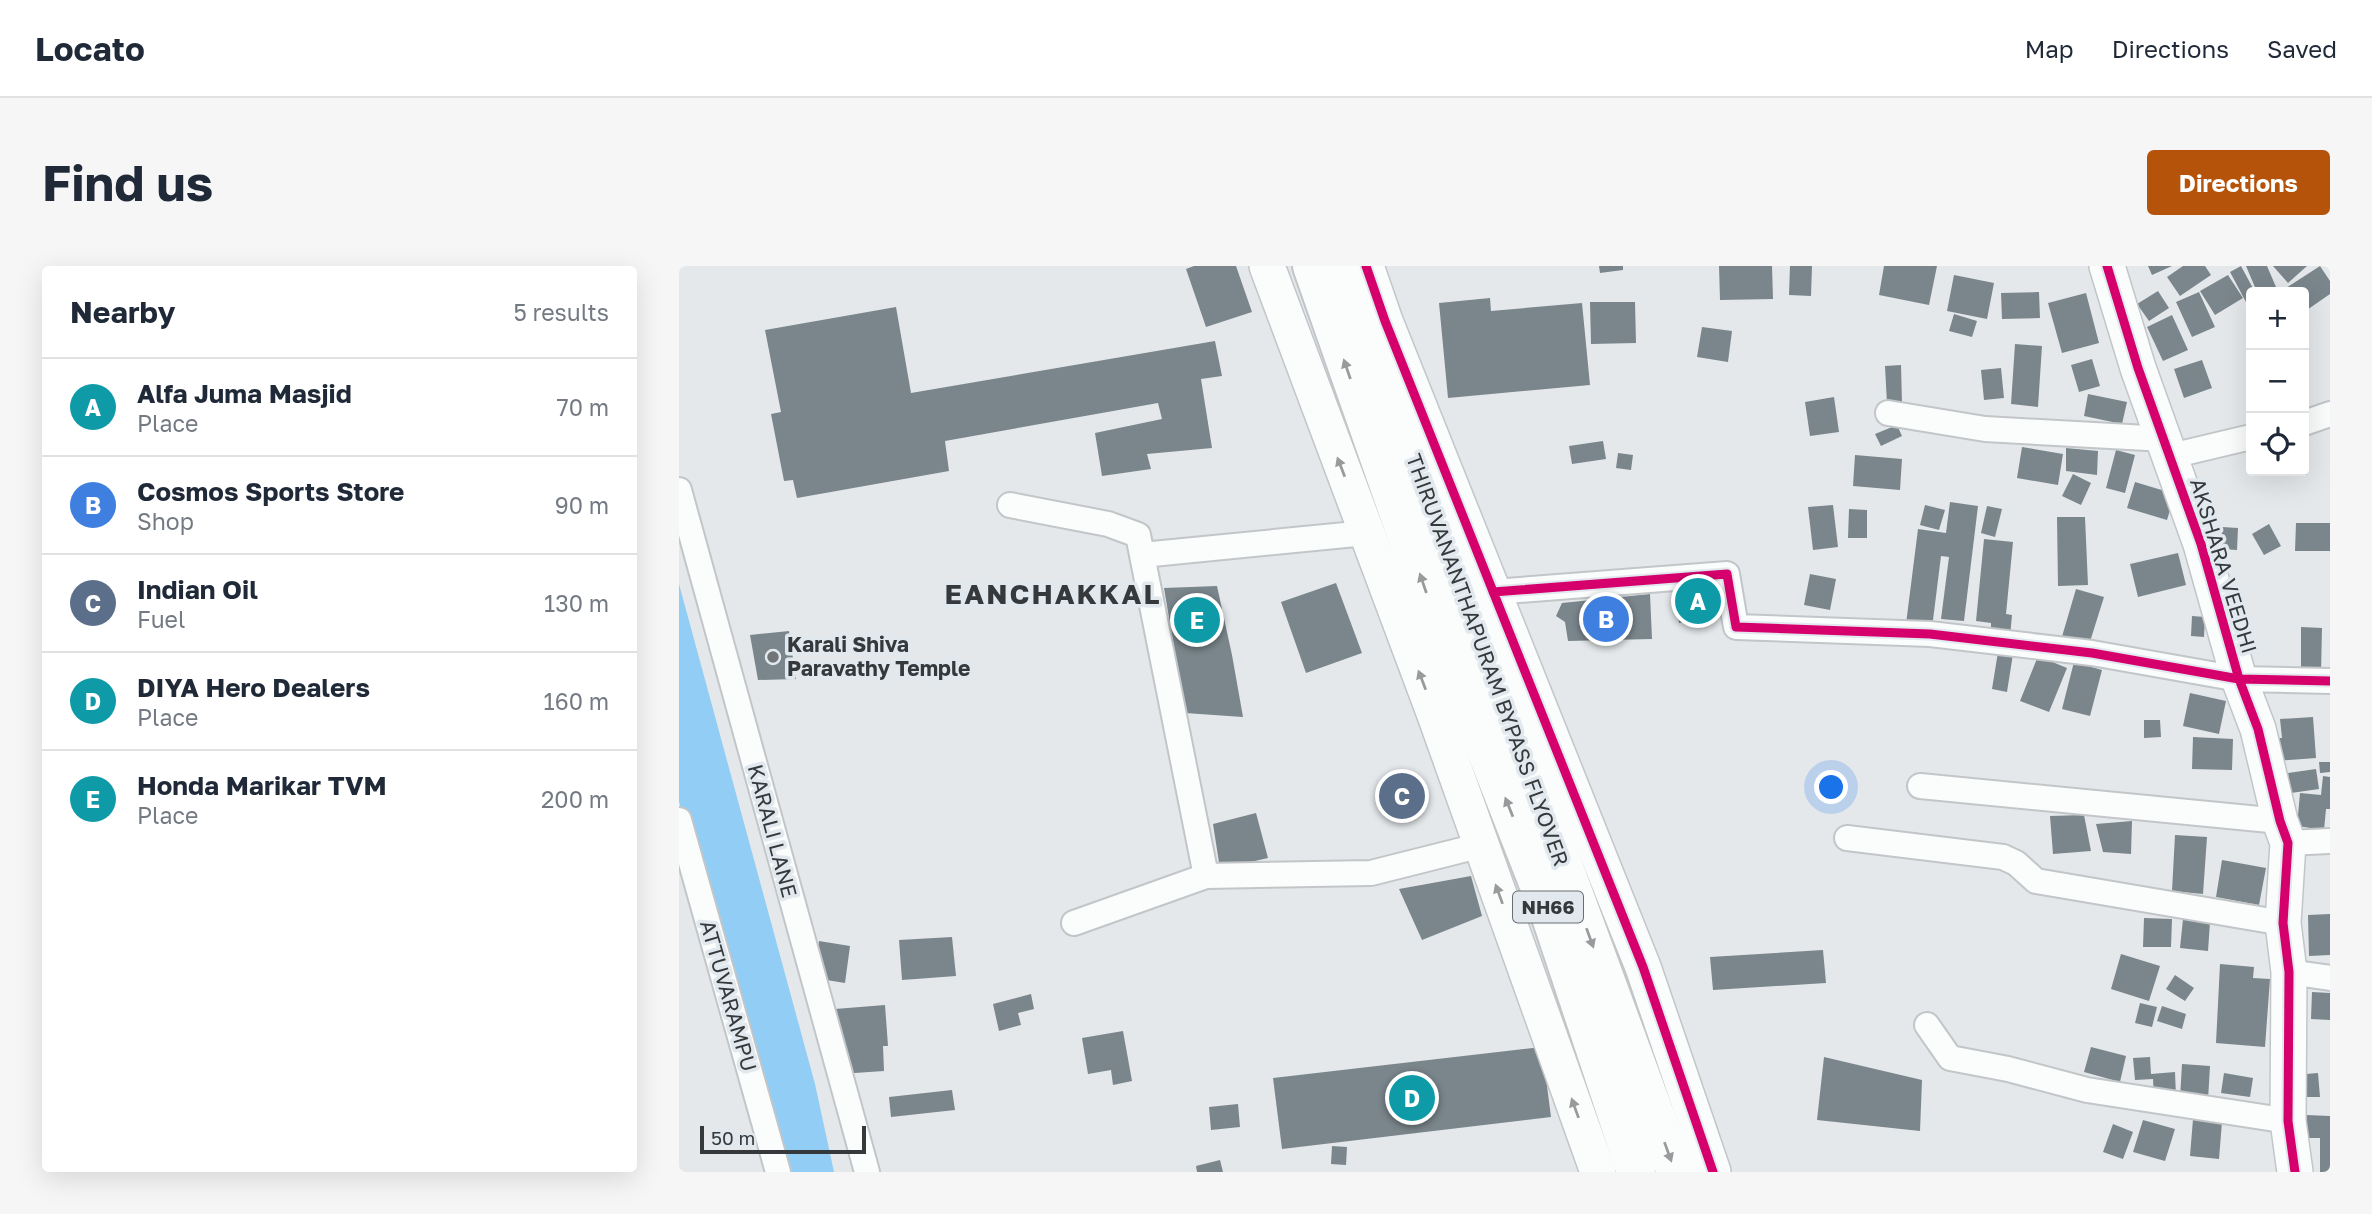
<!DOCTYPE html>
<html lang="en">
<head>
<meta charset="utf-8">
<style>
	body { margin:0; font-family:"Golos Text",sans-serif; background:#f6f6f7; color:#1f2937 }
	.controls { position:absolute; right:21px; top:21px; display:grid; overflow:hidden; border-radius:7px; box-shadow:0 7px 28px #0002 }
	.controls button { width:63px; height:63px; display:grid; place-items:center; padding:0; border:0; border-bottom:2px solid #e0e1e3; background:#fff; color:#1f2937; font:35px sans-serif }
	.scale { position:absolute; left:21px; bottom:18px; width:166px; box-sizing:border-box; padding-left:7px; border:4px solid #36393c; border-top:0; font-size:19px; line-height:24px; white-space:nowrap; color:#36393c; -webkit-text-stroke:5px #e1e9ee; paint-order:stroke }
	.you { position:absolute; left:1153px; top:522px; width:24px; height:24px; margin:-18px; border:5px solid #fff; border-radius:50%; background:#1a73e8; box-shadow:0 0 0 10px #1a73e833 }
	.badge { display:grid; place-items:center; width:46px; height:46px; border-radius:50%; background:#b45309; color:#fff; font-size:23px; font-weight:700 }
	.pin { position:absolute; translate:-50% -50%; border:4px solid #fff; box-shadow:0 2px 7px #0006 }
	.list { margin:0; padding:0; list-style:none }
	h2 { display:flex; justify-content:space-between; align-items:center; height:91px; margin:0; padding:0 28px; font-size:30px }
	h2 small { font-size:23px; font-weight:400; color:#747a83 }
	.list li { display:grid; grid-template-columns:46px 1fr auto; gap:21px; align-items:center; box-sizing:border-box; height:98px; padding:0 28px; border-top:2px solid #e0e1e3 }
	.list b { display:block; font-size:26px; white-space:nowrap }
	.list p { margin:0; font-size:23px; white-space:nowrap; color:#747a83 }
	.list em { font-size:23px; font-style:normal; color:#747a83 }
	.icon { flex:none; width:38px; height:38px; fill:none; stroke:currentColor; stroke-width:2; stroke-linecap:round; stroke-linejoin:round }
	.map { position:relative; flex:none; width:1651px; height:906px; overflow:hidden; border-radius:7px }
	header { display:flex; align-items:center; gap:42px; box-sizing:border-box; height:98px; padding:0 35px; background:#fff; border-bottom:2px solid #e0e1e3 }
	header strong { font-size:33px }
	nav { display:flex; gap:38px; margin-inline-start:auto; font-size:24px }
	.intro { display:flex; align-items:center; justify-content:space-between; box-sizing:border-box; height:168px; padding:0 42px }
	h1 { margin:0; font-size:49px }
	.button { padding:18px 32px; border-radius:7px; background:#b45309; color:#fff; font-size:24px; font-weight:700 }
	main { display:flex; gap:42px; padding:0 42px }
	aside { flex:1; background:#fff; border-radius:7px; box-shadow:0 7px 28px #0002 }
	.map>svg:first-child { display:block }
	.water { fill:#91cdf4 }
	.building { fill:#7a868c }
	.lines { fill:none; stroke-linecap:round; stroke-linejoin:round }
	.street-casing { stroke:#c2c6c8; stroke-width:28 }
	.secondary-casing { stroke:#c2c6c8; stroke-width:38 }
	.highway-casing { stroke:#c2c6c8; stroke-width:42 }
	.street { stroke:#fbfcfc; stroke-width:24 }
	.secondary { stroke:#fbfcfc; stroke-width:35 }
	.highway { stroke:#fbfcfc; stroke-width:38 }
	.cycleway-casing { stroke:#e1e9ee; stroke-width:13 }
	.cycleway { stroke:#d6006c; stroke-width:9 }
	.oneway { fill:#989a9c }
	.poi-dot { fill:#737679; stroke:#e1e9ee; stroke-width:2.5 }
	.labels { text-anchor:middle; stroke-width:7; stroke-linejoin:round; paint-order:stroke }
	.shield { fill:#e1e9ee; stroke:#696e71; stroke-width:2 }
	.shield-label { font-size:19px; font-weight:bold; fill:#36393c }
	.street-label { font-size:21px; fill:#36393c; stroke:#e1e9ee }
	.poi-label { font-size:21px; font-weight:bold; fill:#36393c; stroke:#e1e9ee; text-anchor:start }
	.district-label { font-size:28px; font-weight:bold; letter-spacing:2px; fill:#36393c; stroke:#e1e9ee }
</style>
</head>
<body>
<header>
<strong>Locato</strong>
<nav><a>Map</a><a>Directions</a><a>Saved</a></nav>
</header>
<div class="intro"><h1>Find us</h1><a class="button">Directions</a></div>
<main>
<aside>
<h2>Nearby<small>5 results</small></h2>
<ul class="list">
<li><span class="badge" style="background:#0f9aa8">A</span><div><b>Alfa Juma Masjid</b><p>Place</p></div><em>70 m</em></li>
<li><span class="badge" style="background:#3f7fe0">B</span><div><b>Cosmos Sports Store</b><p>Shop</p></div><em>90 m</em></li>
<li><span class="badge" style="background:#5c6f8a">C</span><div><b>Indian Oil</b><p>Fuel</p></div><em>130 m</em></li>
<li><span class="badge" style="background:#0f9aa8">D</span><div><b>DIYA Hero Dealers</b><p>Place</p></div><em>160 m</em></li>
<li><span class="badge" style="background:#0f9aa8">E</span><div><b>Honda Marikar TVM</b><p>Place</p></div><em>200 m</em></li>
</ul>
</aside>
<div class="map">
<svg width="1651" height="906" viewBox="0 0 1651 906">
	<rect width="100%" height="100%" fill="#e4e8eb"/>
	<!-- water -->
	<path class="water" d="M 0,318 L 136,818 L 155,906 L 95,906 L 36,697 L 0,535 Z"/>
	<!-- building -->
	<path class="building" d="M 515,0 L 557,0 L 573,46 L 527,61 L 507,3 Z
		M 920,0 L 944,0 L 944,4 L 921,7 Z
		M 1040,0 L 1093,0 L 1094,33 L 1041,34 Z
		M 1111,0 L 1133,0 L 1132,30 L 1110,29 Z
		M 1205,0 L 1258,0 L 1250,39 L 1200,29 Z
		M 1469,0 L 1493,0 L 1473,9 Z
		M 1504,0 L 1526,0 L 1532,9 L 1501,30 L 1488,11 Z
		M 1562,0 L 1576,26 L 1572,26 L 1572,36 L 1568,38 L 1551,6 Z
		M 1567,0 L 1588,0 L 1597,21 L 1578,26 Z
		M 1594,0 L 1628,0 L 1609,17 Z
		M 1641,0 L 1651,15 L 1651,28 L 1625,46 L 1625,26 L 1601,26 Z
		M 1275,9 L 1315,17 L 1308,53 L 1268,45 Z
		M 1549,9 L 1564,32 L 1536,49 L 1521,25 Z
		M 1479,25 L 1490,42 L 1470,55 L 1458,38 Z
		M 1360,26 L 1361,52 L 1323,53 L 1322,27 Z
		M 1520,26 L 1536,61 L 1513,71 L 1497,36 Z
		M 1407,27 L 1420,77 L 1383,87 L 1369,37 Z
		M 811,32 L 812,45 L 903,37 L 911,119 L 769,132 L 760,37 Z
		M 911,36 L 956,36 L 957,77 L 912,78 Z
		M 217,41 L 232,127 L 536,75 L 543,110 L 522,113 L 533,182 L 468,188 L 472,203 L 423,210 L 416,167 L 483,153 L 479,137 L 266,175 L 270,205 L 118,232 L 114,214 L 105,215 L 92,148 L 102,146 L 86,64 Z
		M 1275,48 L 1298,55 L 1293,71 L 1270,65 Z
		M 1493,49 L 1509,84 L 1484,95 L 1468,61 Z
		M 1023,61 L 1053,65 L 1049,96 L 1018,91 Z
		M 1336,78 L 1363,80 L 1359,141 L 1332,138 Z
		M 1413,93 L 1421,120 L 1400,126 L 1392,99 Z
		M 1523,94 L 1533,122 L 1505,132 L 1495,103 Z
		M 1222,99 L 1223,137 L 1208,138 L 1206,100 Z
		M 1322,102 L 1325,132 L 1305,134 L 1302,104 Z
		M 1409,128 L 1448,136 L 1443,158 L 1405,150 Z
		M 1155,131 L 1160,166 L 1131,170 L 1126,136 Z
		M 1218,159 L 1223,170 L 1202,180 L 1196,168 Z
		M 924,175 L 927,193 L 893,198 L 890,180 Z
		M 1625,180 L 1628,180 L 1628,209 L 1593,208 L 1593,205 L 1625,205 Z
		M 1343,181 L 1384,188 L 1379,219 L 1338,212 Z
		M 1387,182 L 1419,185 L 1418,209 L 1387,205 Z
		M 1437,184 L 1456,189 L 1446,227 L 1427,222 Z
		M 939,187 L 954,189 L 952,204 L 937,202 Z
		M 1176,189 L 1223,193 L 1221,224 L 1174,220 Z
		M 1394,208 L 1412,217 L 1402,239 L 1383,230 Z
		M 1456,216 L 1496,228 L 1488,254 L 1448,242 Z
		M 1271,236 L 1299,240 L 1285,355 L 1262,353 L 1270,291 L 1262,290 L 1253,362 L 1227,358 L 1239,263 L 1267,267 Z
		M 1154,239 L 1159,281 L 1134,284 L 1129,241 Z
		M 1246,239 L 1266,244 L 1260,264 L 1241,259 Z
		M 1308,240 L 1323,243 L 1316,271 L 1302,267 Z
		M 1170,243 L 1188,244 L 1188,272 L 1169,272 Z
		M 1378,251 L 1406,251 L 1409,319 L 1379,320 Z
		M 1617,257 L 1651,257 L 1651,285 L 1616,285 Z
		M 1590,258 L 1602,280 L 1585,289 L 1573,268 Z
		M 1543,261 L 1559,262 L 1558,284 L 1542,283 Z
		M 1305,273 L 1334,276 L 1327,348 L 1333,349 L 1331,371 L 1312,369 L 1312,357 L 1297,355 Z
		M 1499,287 L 1507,319 L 1459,331 L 1451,298 Z
		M 1131,308 L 1157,313 L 1151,344 L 1125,339 Z
		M 657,317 L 683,387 L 627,407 L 602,336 Z
		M 538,320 L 553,389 L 564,451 L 506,447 L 485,322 Z
		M 995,321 L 1038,321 L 1044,349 L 1000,357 Z
		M 1397,323 L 1425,331 L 1409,382 L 1382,374 Z
		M 971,328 L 973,373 L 889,375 L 886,356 L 877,350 L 883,337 Z
		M 1513,350 L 1526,351 L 1525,371 L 1512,370 Z
		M 1622,361 L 1643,362 L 1642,407 L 1622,406 Z
		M 110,365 L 117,413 L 79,414 L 71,369 Z
		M 1319,386 L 1334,388 L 1328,426 L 1313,423 Z
		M 1359,390 L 1388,402 L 1370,446 L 1341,435 Z
		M 1395,396 L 1423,404 L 1411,450 L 1383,443 Z
		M 1511,427 L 1547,435 L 1540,468 L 1504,460 Z
		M 1634,451 L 1637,492 L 1597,495 L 1595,472 L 1603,472 L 1601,453 Z
		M 1465,454 L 1481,454 L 1482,471 L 1465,472 Z
		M 1514,471 L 1554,473 L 1553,504 L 1513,503 Z
		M 1640,496 L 1651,496 L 1651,506 L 1641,507 Z
		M 1637,503 L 1640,523 L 1612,527 L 1609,507 Z
		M 1644,510 L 1651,511 L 1651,543 L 1647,543 L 1645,564 L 1618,560 L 1621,527 L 1642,529 Z
		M 577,547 L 589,592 L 541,603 L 534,558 Z
		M 1405,549 L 1412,585 L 1374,588 L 1371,550 Z
		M 1453,555 L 1452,588 L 1424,586 L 1417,558 Z
		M 1496,569 L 1528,571 L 1524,628 L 1493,625 Z
		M 1543,594 L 1587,602 L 1580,639 L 1537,631 Z
		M 792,610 L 803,650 L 743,674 L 720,623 Z
		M 1651,648 L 1651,689 L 1630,690 L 1629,649 Z
		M 1465,652 L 1493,653 L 1492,681 L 1464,681 Z
		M 1504,653 L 1531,656 L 1529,685 L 1501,682 Z
		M 273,671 L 277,710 L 223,714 L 220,674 Z
		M 140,675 L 171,680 L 166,717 L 135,712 Z
		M 1144,684 L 1147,717 L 1034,724 L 1031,691 Z
		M 1442,688 L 1481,700 L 1470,735 L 1432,723 Z
		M 1541,698 L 1575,701 L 1574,712 L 1591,713 L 1586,781 L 1537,777 Z
		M 1496,709 L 1515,722 L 1506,735 L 1487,723 Z
		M 1633,726 L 1651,727 L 1651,754 L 1632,753 Z
		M 352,728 L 355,743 L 339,747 L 342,759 L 320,765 L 314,738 Z
		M 1461,737 L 1478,741 L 1473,761 L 1456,757 Z
		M 206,739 L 209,780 L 204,780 L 205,805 L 161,808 L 156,743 Z
		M 1483,740 L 1507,748 L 1503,763 L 1478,755 Z
		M 444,765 L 453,815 L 434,819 L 432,804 L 409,808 L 403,772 Z
		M 863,781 L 872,851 L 603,883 L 594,812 Z
		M 1412,781 L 1447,790 L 1441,816 L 1405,806 Z
		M 1145,791 L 1243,814 L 1241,865 L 1138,854 Z
		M 1471,791 L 1472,808 L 1496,806 L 1497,831 L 1475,833 L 1474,813 L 1456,814 L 1454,792 Z
		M 1503,798 L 1531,800 L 1529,834 L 1501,832 Z
		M 1545,807 L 1574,812 L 1571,831 L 1542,827 Z
		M 1639,807 L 1641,831 L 1628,831 L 1627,808 Z
		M 273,824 L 276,844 L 212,851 L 210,831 Z
		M 559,838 L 561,861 L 532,864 L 530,841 Z
		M 1627,849 L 1651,850 L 1651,906 L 1641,906 L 1641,872 L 1627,872 Z
		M 1514,853 L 1543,856 L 1540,893 L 1511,890 Z
		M 1464,854 L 1496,863 L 1486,895 L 1454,886 Z
		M 1434,858 L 1454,866 L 1444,893 L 1424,886 Z
		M 653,880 L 668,881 L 667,899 L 652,898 Z
		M 541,894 L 544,906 L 518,906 L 517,900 Z"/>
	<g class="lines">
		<!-- street casing -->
		<g class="street-casing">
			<path id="street" d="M 1209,147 L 1306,163 L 1486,173
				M 1625,157 L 1651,148
				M 1492,190 L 1572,171
				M 0,224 L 188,906
				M 331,239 L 429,258 L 459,269 L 527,610
				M 463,289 L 687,267
				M 814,326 L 1048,308 L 1057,361 L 1251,368 L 1413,387 L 1560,413 L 1651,415
				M 1241,520 L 1601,555
				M 0,554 L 99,906
				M 1168,572 L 1324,591 L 1337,597 L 1357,615 L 1604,657
				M 1609,577 L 1651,575
				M 395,657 L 527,610 L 692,607 L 803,579
				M 1610,706 L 1651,712
				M 1248,759 L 1271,792 L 1329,803 L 1408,824 L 1609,855"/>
		</g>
		<!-- secondary casing -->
		<g class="secondary-casing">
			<path id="secondary" d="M 588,0 L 756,449 L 919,906
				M 687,0 L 706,55 L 964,701 L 1034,906
				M 1428,0 L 1459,102 L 1522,278 L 1560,413 L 1579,463 L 1601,555 L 1609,577 L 1604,657 L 1610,706 L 1609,855 L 1616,906"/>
		</g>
		<!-- highway casing -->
		<g class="highway-casing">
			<path id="highway" d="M 633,0 L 767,382 L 870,645 L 957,906
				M 664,0 L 997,906"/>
		</g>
		<!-- street -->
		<use href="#street" class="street"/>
		<!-- secondary -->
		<use href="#secondary" class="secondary"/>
		<!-- highway -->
		<use href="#highway" class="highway"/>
		<!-- cycleway casing -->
		<g class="cycleway-casing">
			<path id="cycleway" d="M 687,0 L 706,55 L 964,701 L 1034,906
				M 1428,0 L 1459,102 L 1522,278 L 1560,413 L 1579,463 L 1601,555 L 1609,577 L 1604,657 L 1610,706 L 1609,855 L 1616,906
				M 814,326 L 1048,308 L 1057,361 L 1251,368 L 1413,387 L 1560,413 L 1651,415"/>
		</g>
		<!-- cycleway -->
		<use href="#cycleway" class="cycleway"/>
	</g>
	<!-- one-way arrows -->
	<defs><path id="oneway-solid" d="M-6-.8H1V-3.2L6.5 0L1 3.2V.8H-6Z" transform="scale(1.75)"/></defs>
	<g class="oneway">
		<use href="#oneway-solid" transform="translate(668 103) rotate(-109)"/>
		<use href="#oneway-solid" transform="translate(662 201) rotate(-111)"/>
		<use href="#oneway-solid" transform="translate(744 317) rotate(-109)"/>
		<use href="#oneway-solid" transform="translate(743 414) rotate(-111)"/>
		<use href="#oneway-solid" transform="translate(830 541) rotate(-112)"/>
		<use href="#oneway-solid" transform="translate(820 628) rotate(-110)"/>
		<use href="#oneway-solid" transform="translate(911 672) rotate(70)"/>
		<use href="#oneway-solid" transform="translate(896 842) rotate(-110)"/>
		<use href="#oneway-solid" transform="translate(989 886) rotate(70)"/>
	</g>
	<!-- markers -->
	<circle class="poi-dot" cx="94" cy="391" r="7"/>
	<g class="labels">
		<!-- shield labels -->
		<rect class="shield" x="834" y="625.5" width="70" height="31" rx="5"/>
		<g class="shield-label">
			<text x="869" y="648">NH66</text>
		</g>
		<!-- street labels -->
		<g class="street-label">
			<text transform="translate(1544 300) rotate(73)" y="7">AKSHARA VEEDHI</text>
			<text transform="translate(808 394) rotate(70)" y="7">THIRUVANANTHAPURAM BYPASS FLYOVER</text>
			<text transform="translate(93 565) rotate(75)" y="7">KARALI LANE</text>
			<text transform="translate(49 730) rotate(74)" y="7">ATTUVARAMPU</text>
		</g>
		<!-- poi labels -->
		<g class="poi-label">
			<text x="108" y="386">Karali Shiva<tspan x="108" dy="24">Paravathy Temple</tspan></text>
		</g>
		<!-- district labels -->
		<g class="district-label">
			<text x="374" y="338">EANCHAKKAL</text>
		</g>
	</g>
</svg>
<div class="controls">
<button>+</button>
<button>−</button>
<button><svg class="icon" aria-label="locate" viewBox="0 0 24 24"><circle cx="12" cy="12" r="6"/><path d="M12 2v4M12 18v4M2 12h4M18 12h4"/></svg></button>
</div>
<div class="scale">50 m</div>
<div class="you"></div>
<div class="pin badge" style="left:1019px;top:335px;background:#0f9aa8">A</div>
<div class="pin badge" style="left:927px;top:353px;background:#3f7fe0">B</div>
<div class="pin badge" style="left:723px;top:530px;background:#5c6f8a">C</div>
<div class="pin badge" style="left:733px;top:832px;background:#0f9aa8">D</div>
<div class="pin badge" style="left:518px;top:354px;background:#0f9aa8">E</div>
</div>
</main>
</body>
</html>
